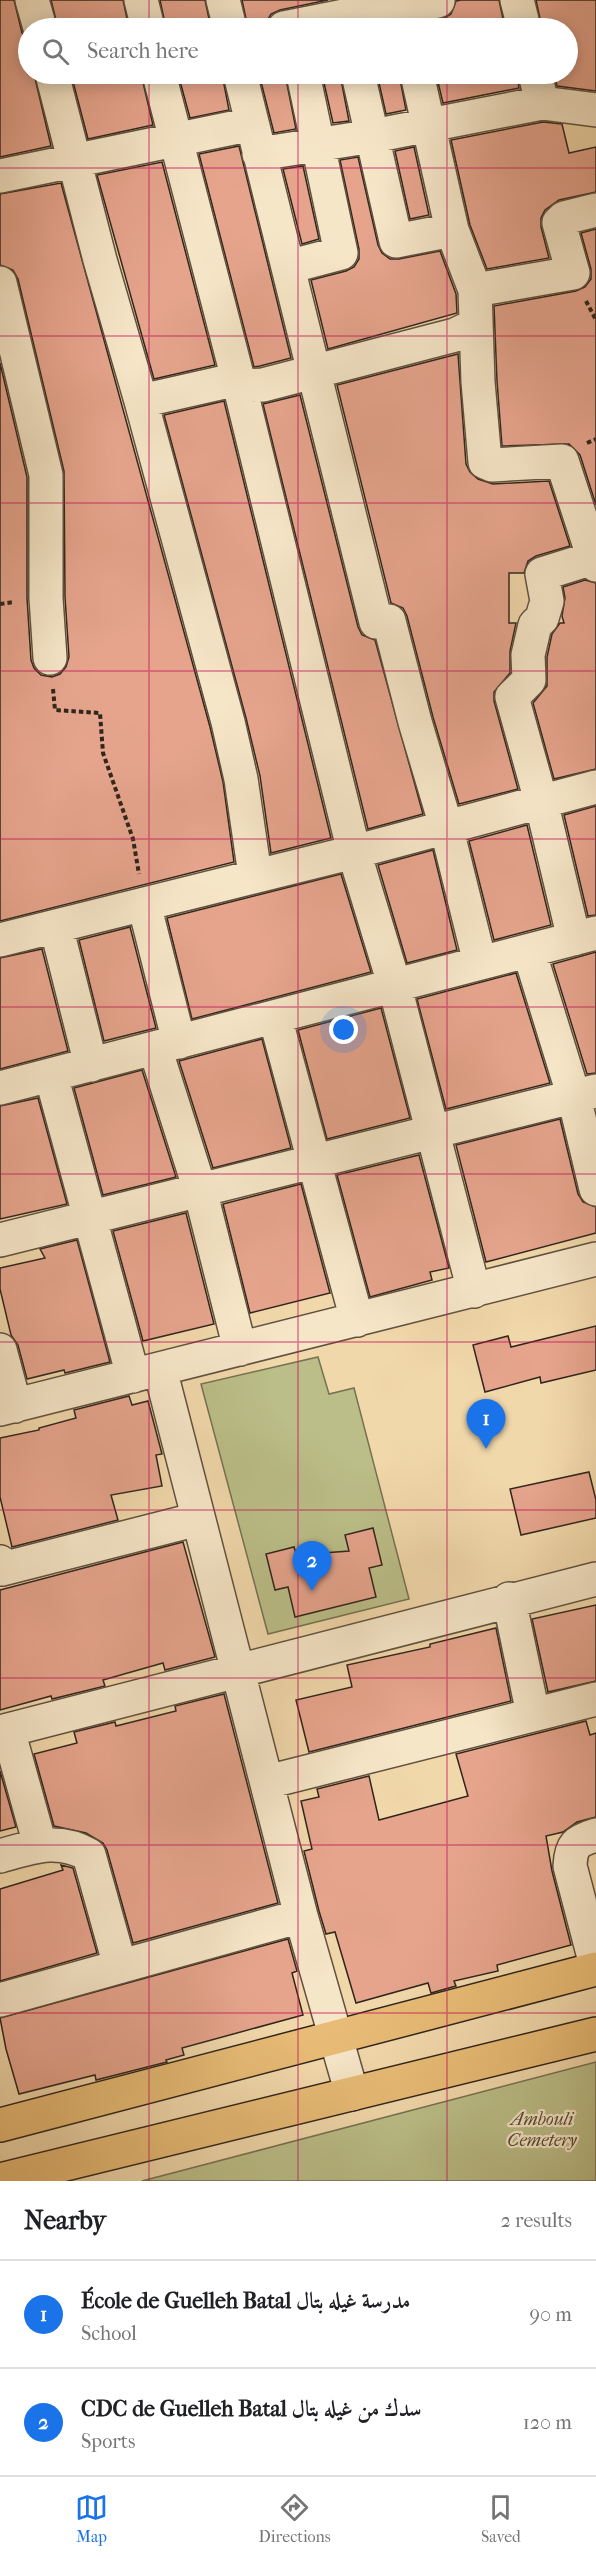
<!DOCTYPE html>
<html lang="en">
<head>
<meta charset="utf-8">
<style>
	body { margin:0; font-family:"IM FELL French Canon",Amiri,serif; background:#f2f2f2; color:#202124 }
	.you { position:absolute; left:344px; top:1030px; width:21px; height:21px; margin:-15px; border:4px solid #fff; border-radius:50%; background:#1a73e8; box-shadow:0 0 0 9px #1a73e833 }
	.badge { display:grid; place-items:center; width:39px; height:39px; border-radius:50%; background:#1a73e8; color:#fff; font-size:20px; font-weight:700 }
	.pin { position:absolute; translate:-50% -50px; filter:drop-shadow(0 2px 3px #0008) }
	.pin::after { content:''; position:absolute; top:32px; width:21px; height:18px; background:inherit; clip-path:polygon(0 0,100% 0,50% 100%) }
	.list { margin:0; padding:0; list-style:none }
	h2 { display:flex; justify-content:space-between; align-items:center; height:78px; margin:0; padding:0 24px; font-size:26px }
	h2 small { font-size:20px; font-weight:400; color:#757577 }
	.list li { display:grid; grid-template-columns:39px 1fr auto; gap:18px; align-items:center; box-sizing:border-box; height:108px; padding:0 24px; border-top:2px solid #e0e0e0 }
	.list b { display:block; font-size:22px; white-space:nowrap }
	.list p { margin:0; font-size:20px; white-space:nowrap; color:#757577 }
	.list em { font-size:20px; font-style:normal; color:#757577 }
	.icon { flex:none; width:33px; height:33px; fill:none; stroke:currentColor; stroke-width:2; stroke-linecap:round; stroke-linejoin:round }
	.map { position:relative; flex:none; width:596px; height:2181px; overflow:hidden }
	.search { position:absolute; background:#fff; box-shadow:0 3px 15px #0003; left:18px; right:18px; top:18px; height:66px; display:flex; align-items:center; gap:15px; box-sizing:border-box; padding:0 21px; border-radius:33px; color:#757577; font-size:22px }
	.sheet { height:294px; background:#fff }
	nav { display:flex; justify-content:space-around; align-items:center; box-sizing:border-box; height:84px; border-top:2px solid #e0e0e0; background:#fff; font-size:16px; color:#757577 }
	nav a { display:grid; justify-items:center; gap:3px }
	nav .on { color:#1a73e8 }
	.map>svg:first-child { display:block }
	.green { fill:#bbbe88; stroke:#767252; stroke-width:1.5 }
	.building { fill:#e6a48d; stroke:#31261c; stroke-width:1.5 }
	.lines { fill:none; stroke-linecap:round; stroke-linejoin:round }
	.minor-casing { stroke:#615240; stroke-width:36 }
	.major-casing { stroke:#31261c; stroke-width:36 }
	.path { stroke:#31261c; stroke-width:4; stroke-dasharray:4.5 3; stroke-linecap:butt }
	.minor { stroke:#f6e6c8; stroke-width:33 }
	.major { stroke:#e8bc76; stroke-width:33 }
	.grid { fill:none; stroke:#c2185b; stroke-width:1.5; stroke-opacity:0.55 }
	.labels { text-anchor:middle; stroke-width:4.5; stroke-linejoin:round; paint-order:stroke }
	.park-label { font-size:18px; font-style:italic; fill:#544c37; stroke:#f6e6c8 }
</style>
</head>
<body>
<div class="map">
<svg width="596" height="2181" viewBox="0 0 596 2181">
	<rect width="100%" height="100%" fill="#f1d8ab"/>
	<filter id="stains"><feTurbulence type="fractalNoise" baseFrequency=".00333" numOctaves="4"/><feColorMatrix values="0 0 0 0 .2 0 0 0 0 .09 0 0 0 0 .02 0 0 0 .5 -.17"/></filter>
	<radialGradient id="worn" r=".72"><stop offset=".6" stop-color="#630" stop-opacity="0"/><stop offset="1" stop-color="#630" stop-opacity=".3"/></radialGradient>
	<!-- green -->
	<path class="green" d="M 318,1357 L 329,1394 L 354,1388 L 409,1599 L 268,1634 L 201,1384 Z
		M 596,2062 L 596,2181 L 142,2181 Z"/>
	<!-- building -->
	<path class="building" d="M 0,0 L 14,0 L 22,33 L 28,42 L 28,74 L 34,74 L 51,146 L 0,157 Z
		M 51,0 L 123,0 L 129,28 L 58,28 Z
		M 160,0 L 205,0 L 211,28 L 166,28 Z
		M 242,0 L 328,0 L 280,10 L 271,14 L 267,21 L 266,28 L 248,28 Z
		M 461,0 L 499,0 L 505,28 L 397,28 L 443,19 L 451,14 L 456,1 Z
		M 536,0 L 596,0 L 596,91 L 557,86 L 554,74 L 567,74 L 567,28 L 542,28 Z
		M 71,74 L 141,74 L 153,125 L 88,139 Z
		M 178,74 L 222,74 L 229,110 L 190,118 Z
		M 259,74 L 285,74 L 296,129 L 274,133 Z
		M 322,74 L 340,74 L 349,121 L 333,123 Z
		M 377,74 L 399,74 L 406,110 L 386,114 Z
		M 436,74 L 517,74 L 519,88 L 443,103 Z
		M 543,122 L 562,124 L 569,153 L 596,147 L 596,192 L 559,200 L 545,210 L 541,218 L 541,227 L 549,258 L 487,269 L 470,225 L 451,140 Z
		M 239,146 L 291,358 L 260,366 L 254,367 L 199,154 Z
		M 414,147 L 429,215 L 410,219 L 395,151 Z
		M 358,157 L 378,245 L 382,253 L 390,259 L 399,259 L 440,251 L 456,294 L 457,313 L 328,349 L 311,280 L 346,271 L 354,267 L 359,259 L 359,249 L 340,160 Z
		M 162,162 L 215,365 L 154,379 L 97,175 Z
		M 303,166 L 319,239 L 302,244 L 283,169 Z
		M 61,183 L 210,727 L 223,782 L 234,862 L 0,921 L 0,363 L 27,477 L 27,598 L 31,660 L 34,668 L 41,675 L 52,677 L 60,674 L 66,667 L 69,657 L 65,597 L 64,471 L 18,279 L 13,270 L 0,265 L 0,194 Z
		M 596,229 L 596,505 L 580,455 L 569,444 L 502,446 L 497,381 L 494,306 L 576,291 L 585,287 L 591,279 L 591,269 L 581,233 Z
		M 458,354 L 466,464 L 470,472 L 478,479 L 493,484 L 549,481 L 570,546 L 536,556 L 528,561 L 524,573 L 509,573 L 509,623 L 516,623 L 510,651 L 510,673 L 494,692 L 494,701 L 518,789 L 459,804 L 433,717 L 407,616 L 403,608 L 391,603 L 337,385 Z
		M 300,395 L 358,627 L 362,635 L 375,640 L 423,814 L 368,829 L 263,404 Z
		M 224,401 L 331,838 L 271,853 L 260,776 L 246,718 L 164,415 Z
		M 585,580 L 596,583 L 596,769 L 554,779 L 533,703 L 547,686 L 547,657 L 552,634 L 560,623 L 564,623 L 562,616 L 565,598 L 563,587 Z
		M 596,806 L 596,915 L 588,916 L 564,815 Z
		M 527,825 L 551,925 L 494,940 L 469,841 Z
		M 433,850 L 457,950 L 407,963 L 378,865 Z
		M 341,874 L 371,972 L 192,1019 L 167,918 Z
		M 130,927 L 156,1028 L 104,1041 L 79,940 Z
		M 42,949 L 68,1051 L 0,1069 L 0,958 Z
		M 596,952 L 596,1073 L 587,1074 L 553,964 Z
		M 516,973 L 550,1083 L 446,1109 L 417,999 Z
		M 381,1008 L 410,1118 L 327,1139 L 298,1030 Z
		M 262,1039 L 291,1148 L 213,1168 L 179,1061 Z
		M 142,1070 L 176,1177 L 103,1195 L 74,1088 Z
		M 38,1098 L 67,1204 L 0,1219 L 0,1106 Z
		M 560,1119 L 578,1194 L 583,1202 L 596,1207 L 596,1233 L 486,1262 L 456,1145 Z
		M 419,1155 L 449,1268 L 430,1272 L 432,1280 L 370,1297 L 337,1175 Z
		M 301,1184 L 330,1293 L 250,1313 L 223,1204 Z
		M 186,1213 L 214,1324 L 143,1341 L 113,1231 Z
		M 77,1240 L 110,1362 L 65,1373 L 64,1370 L 27,1379 L 18,1345 L 11,1335 L 0,1289 L 0,1268 L 45,1258 L 40,1249 Z
		M 596,1326 L 596,1370 L 541,1383 L 540,1377 L 485,1392 L 473,1345 L 508,1336 L 511,1347 Z
		M 129,1396 L 132,1405 L 148,1401 L 162,1454 L 156,1455 L 162,1486 L 111,1495 L 118,1520 L 12,1547 L 0,1497 L 0,1438 L 39,1430 L 39,1428 L 76,1418 L 74,1410 Z
		M 589,1472 L 596,1500 L 596,1518 L 521,1535 L 510,1489 Z
		M 373,1528 L 382,1565 L 369,1568 L 376,1597 L 295,1617 L 288,1587 L 275,1590 L 266,1554 L 294,1547 L 299,1564 L 323,1553 L 349,1551 L 345,1535 Z
		M 183,1542 L 215,1657 L 165,1670 L 163,1663 L 103,1680 L 105,1686 L 52,1699 L 51,1696 L 0,1710 L 0,1590 Z
		M 596,1605 L 596,1681 L 548,1692 L 532,1619 Z
		M 496,1628 L 511,1701 L 309,1752 L 296,1700 L 352,1687 L 347,1665 L 430,1647 L 430,1644 Z
		M 224,1694 L 278,1903 L 133,1943 L 107,1850 L 103,1843 L 86,1833 L 54,1826 L 34,1754 L 77,1743 L 74,1732 L 115,1722 L 116,1726 L 176,1711 L 175,1706 Z
		M 586,1721 L 590,1735 L 596,1733 L 596,1817 L 577,1822 L 563,1832 L 546,1836 L 552,1871 L 571,1945 L 497,1965 L 498,1971 L 454,1981 L 456,1986 L 431,1993 L 428,1983 L 356,2003 L 335,1932 L 326,1934 L 319,1911 L 304,1851 L 312,1849 L 301,1801 L 319,1797 L 317,1789 L 369,1776 L 379,1820 L 468,1796 L 456,1754 Z
		M 0,1771 L 16,1827 L 0,1831 Z
		M 61,1865 L 73,1868 L 97,1953 L 0,1981 L 0,1889 L 63,1870 Z
		M 288,1939 L 297,1971 L 292,1973 L 303,2015 L 182,2048 L 184,2055 L 166,2060 L 167,2062 L 96,2080 L 95,2075 L 19,2094 L 6,2049 L 0,2018 Z"/>
	<g class="lines">
		<!-- minor casing -->
		<g class="minor-casing">
			<path id="minor" d="M 32,0 L 40,28
				M 141,0 L 148,28
				M 223,0 L 230,28
				M 517,0 L 524,28
				M 284,28 L 344,16 L 402,9 L 438,1
				M 52,74 L 100,260 L 141,401 L 228,722 L 241,779 L 255,875
				M 159,74 L 238,379 L 354,852 L 395,987 L 474,1291
				M 240,74 L 376,622 L 389,621 L 415,722 L 446,826 L 480,963
				M 358,74 L 396,241 L 452,230 L 475,290 L 573,273 L 559,223 L 564,218 L 596,210
				M 417,74 L 452,230
				M 542,103 L 596,110
				M 259,154 L 373,136 L 542,103 L 535,74
				M 0,176 L 252,124
				M 288,267 L 341,253 L 303,74
				M 0,283 L 46,475 L 46,598 L 50,658
				M 475,290 L 478,382 L 485,462 L 492,465 L 562,461 L 596,565
				M 240,386 L 263,385 L 455,335 L 476,325
				M 141,401 L 238,379
				M 144,904 L 179,1042
				M 56,926 L 91,1065
				M 574,939 L 541,801 L 512,697 L 529,680 L 528,655 L 535,625 L 542,618 L 547,601 L 542,574 L 593,558
				M 0,940 L 354,852 L 596,787
				M 529,951 L 574,1097 L 596,1189
				M 275,1017 L 357,1320
				M 155,1048 L 200,1190 L 240,1349
				M 51,1075 L 133,1376
				M 0,1088 L 596,933
				M 0,1240 L 596,1091
				M 0,1350 L 15,1406
				M 160,1369 L 301,1916 L 352,2094
				M 0,1409 L 596,1259
				M 0,1562 L 2,1569 L 198,1519
				M 509,1599 L 533,1714
				M 8,1730 L 40,1845
				M 0,1732 L 596,1579
				M 267,1782 L 596,1699
				M 596,1835 C 576,1841 571,1845 570,1866 L 596,1965
				M 0,1856 C 32,1847 58,1837 89,1855 L 120,1966
				M 0,2000 L 301,1916"/>
		</g>
		<!-- major casing -->
		<g class="major-casing">
			<path id="major" d="M 0,2125 L 596,1969
				M 0,2180 L 596,2034"/>
		</g>
		<!-- path -->
		<path class="path" d="M 586,301 L 596,320
			M 587,443 L 596,439
			M 0,604 L 14,602
			M 53,689 L 55,710 L 100,713 L 103,753 L 133,839 L 139,874"/>
		<!-- minor -->
		<use href="#minor" class="minor"/>
		<!-- major -->
		<use href="#major" class="major"/>
	</g>
	<!-- grid -->
	<path class="grid" d="M 149,0 L 149,28M 298,0 L 298,28M 447,0 L 447,28M 149,74 L 149,2181M 298,74 L 298,2181M 447,74 L 447,2181M 0,168 L 596,168M 0,336 L 596,336M 0,503 L 596,503M 0,671 L 596,671M 0,839 L 596,839M 0,1007 L 596,1007M 0,1174 L 596,1174M 0,1342 L 596,1342M 0,1510 L 596,1510M 0,1678 L 596,1678M 0,1845 L 596,1845M 0,2013 L 596,2013"/>
	<g class="labels">
		<!-- park labels -->
		<g class="park-label">
			<text x="542" y="2125">Ambouli<tspan x="542" dy="21">Cemetery</tspan></text>
		</g>
	</g>
	<rect width="100%" height="100%" filter="url(#stains)"/>
	<rect width="100%" height="100%" fill="url(#worn)"/>
</svg>
<div class="you"></div>
<div class="pin badge" style="left:486px;top:1449px">1</div>
<div class="pin badge" style="left:312px;top:1591px">2</div>
<div class="search"><svg class="icon" aria-label="search" viewBox="0 0 24 24"><circle cx="10" cy="10" r="6"/><path d="M15 15l6 6"/></svg>Search here</div>
</div>
<section class="sheet">
<h2>Nearby<small>2 results</small></h2>
<ul class="list">
<li><span class="badge">1</span><div><b>École de Guelleh Batal مدرسة غيله بتال</b><p>School</p></div><em>90 m</em></li>
<li><span class="badge">2</span><div><b>CDC de Guelleh Batal سدك من غيله بتال</b><p>Sports</p></div><em>120 m</em></li>
</ul>
</section>
<nav>
<a class="on"><svg class="icon" aria-label="map" viewBox="0 0 24 24"><path d="M3 6l6-2 6 2 6-2v14l-6 2-6-2-6 2zM9 4v14M15 6v14"/></svg>Map</a>
<a><svg class="icon" aria-label="directions" viewBox="0 0 24 24"><path d="M12 3l9 9-9 9-9-9zM9 14v-3h6M13 9l2 2-2 2"/></svg>Directions</a>
<a><svg class="icon" aria-label="saved" viewBox="0 0 24 24"><path d="M7 4h10v16l-5-4-5 4z"/></svg>Saved</a>
</nav>
</body>
</html>
